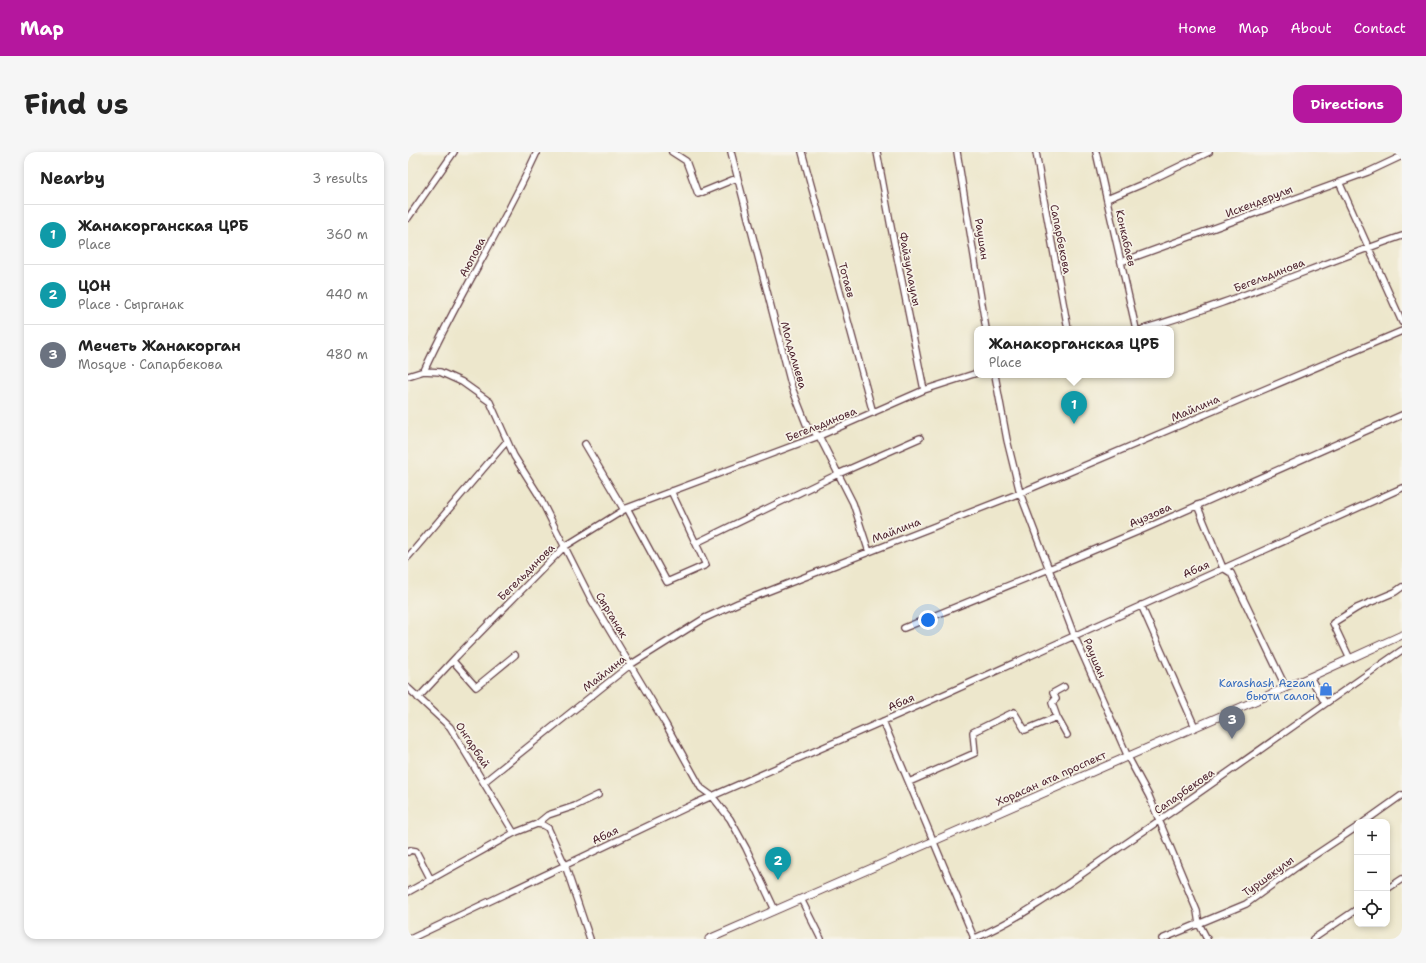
<!DOCTYPE html>
<html lang="en">
<head>
<meta charset="utf-8">
<style>
	body { margin:0; font-family:"Shantell Sans",sans-serif; background:#f6f6f6; color:#222 }
	.controls { position:absolute; right:12px; bottom:12px; display:grid; overflow:hidden; border-radius:8px; box-shadow:0 2px 6px #0003 }
	.controls button { width:36px; height:36px; display:grid; place-items:center; padding:0; border:0; border-bottom:1px solid #e0e0e0; background:#fff; color:#222; font:20px sans-serif }
	.you { position:absolute; left:520px; top:468px; width:14px; height:14px; margin:-10px; border:3px solid #fff; border-radius:50%; background:#1a73e8; box-shadow:0 0 0 6px #1a73e833 }
	.badge { display:grid; place-items:center; width:26px; height:26px; border-radius:50%; background:#b5179e; color:#fff; font-size:13px; font-weight:700 }
	.pin { position:absolute; translate:-50% -33px; filter:drop-shadow(0 1px 2px #0008) }
	.pin::after { content:''; position:absolute; top:21px; width:14px; height:12px; background:inherit; clip-path:polygon(0 0,100% 0,50% 100%) }
	.popup { position:absolute; left:566px; top:174px; width:200px; height:52px; box-sizing:border-box; display:grid; place-content:center; border-radius:8px; background:#fff; filter:drop-shadow(0 1px 3px #0005); font-size:13px; white-space:nowrap; color:#767676 }
	.popup b { font-size:15px; color:#222 }
	.popup::after { content:''; position:absolute; left:50%; top:100%; margin-left:-8px; border:8px solid transparent; border-top-color:#fff }
	.list { margin:0; padding:0; list-style:none }
	h2 { display:flex; justify-content:space-between; align-items:center; height:52px; margin:0; padding:0 16px; font-size:17px }
	h2 small { font-size:13px; font-weight:400; color:#767676 }
	.list li { display:grid; grid-template-columns:26px 1fr auto; gap:12px; align-items:center; box-sizing:border-box; height:60px; padding:0 16px; border-top:1px solid #e0e0e0 }
	.list b { display:block; font-size:15px; white-space:nowrap }
	.list p { margin:0; font-size:13px; white-space:nowrap; color:#767676 }
	.list em { font-size:13px; font-style:normal; color:#767676 }
	.icon { flex:none; width:22px; height:22px; fill:none; stroke:currentColor; stroke-width:2; stroke-linecap:round; stroke-linejoin:round }
	.map { position:relative; flex:none; width:994px; height:787px; overflow:hidden; border-radius:12px }
	header { display:flex; align-items:center; gap:24px; box-sizing:border-box; height:56px; padding:0 20px; background:#b5179e; color:#fff }
	header strong { font-size:19px }
	nav { display:flex; gap:22px; margin-inline-start:auto; font-size:14px }
	.intro { display:flex; align-items:center; justify-content:space-between; box-sizing:border-box; height:96px; padding:0 24px }
	h1 { margin:0; font-size:28px }
	.button { padding:10px 18px; border-radius:12px; background:#b5179e; color:#fff; font-size:14px; font-weight:700 }
	main { display:flex; gap:24px; padding:0 24px }
	aside { flex:1; background:#fff; border-radius:12px; box-shadow:0 2px 6px #0003 }
	.map>svg:first-child { display:block }
	.lines { fill:none; stroke-linecap:round; stroke-linejoin:round }
	.minor-casing { stroke:#623d43; stroke-width:8 }
	.major-casing { stroke:#623d43; stroke-width:9 }
	.minor { stroke:#fff; stroke-width:5.5 }
	.major { stroke:#fff; stroke-width:7 }
	.labels { text-anchor:middle; stroke-width:3.5; stroke-linejoin:round; paint-order:stroke }
	.street-label { font-size:11px; fill:#4a1f2b; stroke:#f7f3e8 }
	.shop-label { font-size:11px; fill:#366cbe; stroke:#f7f3e8; text-anchor:end }
</style>
</head>
<body>
<header>
<strong>Map</strong>
<nav><a>Home</a><a>Map</a><a>About</a><a>Contact</a></nav>
</header>
<div class="intro"><h1>Find us</h1><a class="button">Directions</a></div>
<main>
<aside>
<h2>Nearby<small>3 results</small></h2>
<ul class="list">
<li><span class="badge" style="background:#0f9aa8">1</span><div><b>Жанакорганская ЦРБ</b><p>Place</p></div><em>360 m</em></li>
<li><span class="badge" style="background:#0f9aa8">2</span><div><b>ЦОН</b><p>Place · Сырганак</p></div><em>440 m</em></li>
<li><span class="badge" style="background:#6b7280">3</span><div><b>Мечеть Жанакорган</b><p>Mosque · Сапарбекова</p></div><em>480 m</em></li>
</ul>
</aside>
<div class="map">
<svg width="994" height="787" viewBox="0 0 994 787">
	<rect width="100%" height="100%" fill="#f7f3e8"/>
	<filter id="ink" filterUnits="userSpaceOnUse"><feTurbulence type="fractalNoise" baseFrequency=".025" numOctaves="2"/><feDisplacementMap in="SourceGraphic" scale="8" xChannelSelector="R" yChannelSelector="G"/><feConvolveMatrix kernelMatrix="1 2 1 2 8 2 1 2 1" color-interpolation-filters="sRGB"/></filter>
	<filter id="wash" filterUnits="userSpaceOnUse"><feTurbulence type="fractalNoise" baseFrequency=".012" numOctaves="4" result="noise"/><feDisplacementMap in="SourceGraphic" scale="16" xChannelSelector="R" yChannelSelector="G"/><feGaussianBlur stdDeviation="0.9" result="paint"/><feColorMatrix in="noise" values="0 0 0 0 0 0 0 0 0 0 0 0 0 0 0 0 0 1.4 0 .05"/><feComposite in="paint" operator="in"/></filter>
	<g filter="url(#wash)">
		<rect width="100%" height="100%" fill="#ede7cc"/>
	</g>
	<g filter="url(#ink)">
		<g class="lines">
			<!-- minor casing -->
			<g class="minor-casing">
				<path id="minor" d="M 264,0 L 278,9 L 290,42 L 329,26
					M 323,0 L 384,236 L 399,274 L 411,284 L 445,351 L 461,400
					M 394,0 L 465,261
					M 469,0 L 483,75 L 516,238
					M 549,0 L 578,177
					M 628,0 L 635,43 L 660,177
					M 688,0 L 728,177
					M 931,30 L 994,170
					M 699,47 L 737,31 L 801,0
					M 0,66 L 46,0
					M 713,110 L 960,20 L 994,4
					M 735,177 C 823,151 907,114 994,84
					M 16,219 C 50,144 95,75 129,0
					M 587,223 L 599,288 L 612,341 L 666,483 L 720,605 L 741,644 L 789,759 L 791,772 L 799,787
					M 0,224 L 16,219 L 32,220 L 54,230 L 82,250 L 106,304 L 130,342 L 184,449 L 257,571 L 293,636 L 304,644 L 322,667 L 338,696 L 367,758
					M 177,292 L 216,358
					M 789,353 L 815,416 L 823,421 L 878,536
					M 219,356 L 259,430 L 298,413 L 263,339
					M 288,391 L 430,322 L 512,286
					M 0,405 L 99,289
					M 733,453 L 787,575
					M 496,476 L 641,417 L 736,377 L 994,263
					M 942,507 L 925,471 L 949,456 L 987,440 L 994,435
					M 45,509 L 68,535 L 107,503
					M 902,525 L 917,551
					M 0,536 L 42,575 L 106,681
					M 10,546 L 49,504 L 156,395 L 219,356 L 411,284 L 516,238 L 569,221
					M 649,565 L 659,583
					M 475,569 L 566,786
					M 76,630 L 222,513 L 297,466 L 330,451 L 612,341 L 994,179
					M 501,630 L 567,601 L 565,580 L 606,560 L 617,578 L 649,565 L 644,551 L 648,547 L 645,541 L 656,535
					M 956,670 L 994,643
					M 129,672 L 140,663 L 167,654 L 190,643
					M 0,700 L 2,698 L 8,699 L 23,728
					M 979,737 L 994,727
					M 0,740 L 106,681 L 129,672 L 135,673 L 140,676 L 157,713 L 182,787
					M 393,747 L 413,787
					M 2,787 L 286,652 L 544,539 L 994,336
					M 565,787 C 619,764 666,727 714,694 C 808,630 900,563 994,498
					M 754,787 L 838,752 L 886,717 L 949,675
					M 905,787 L 949,757"/>
			</g>
			<!-- major casing -->
			<g class="major-casing">
				<path id="major" d="M 301,787 L 902,525 L 994,483"/>
			</g>
			<!-- minor -->
			<use href="#minor" class="minor"/>
			<!-- major -->
			<use href="#major" class="major"/>
		</g>
	</g>
	<!-- icons -->
	<defs>
		<g id="shop-bare" transform="scale(1.08)"><path d="M-5-2.5h2.3a2.7 3.5 0 0 1 5.4 0H5L5.5 6h-11ZM-1.5-2.5h3a1.5 2.3 0 0 0-3 0Z" fill="#3f7fe0" stroke="#f7f3e8" stroke-width="2.5" paint-order="stroke"/></g>
	</defs>
	<g fill-rule="evenodd">
		<use href="#shop-bare" x="918" y="537"/>
	</g>
	<g class="labels">
		<!-- street labels -->
		<g class="street-label">
			<text transform="translate(851 49) rotate(-21)" y="4">Искендерулы</text>
			<text transform="translate(718 86) rotate(77)" y="4">Конкабаев</text>
			<text transform="translate(574 87) rotate(81)" y="4">Раушан</text>
			<text transform="translate(653 87) rotate(79)" y="4">Сапарбекова</text>
			<text transform="translate(64 105) rotate(-62)" y="4">Аюпова</text>
			<text transform="translate(502 117) rotate(79)" y="4">Файзуллаулы</text>
			<text transform="translate(861 123) rotate(-21)" y="4">Бегельдинова</text>
			<text transform="translate(439 128) rotate(75)" y="4">Тотаев</text>
			<text transform="translate(386 203) rotate(74)" y="4">Молдалиева</text>
			<text transform="translate(787 256) rotate(-23)" y="4">Майлина</text>
			<text transform="translate(413 272) rotate(-22)" y="4">Бегельдинова</text>
			<text transform="translate(742 363) rotate(-24)" y="4">Ауэзова</text>
			<text transform="translate(488 378) rotate(-21)" y="4">Майлина</text>
			<text transform="translate(788 417) rotate(-24)" y="4">Абая</text>
			<text transform="translate(118 420) rotate(-45)" y="4">Бегельдинова</text>
			<text transform="translate(204 463) rotate(59)" y="4">Сырганак</text>
			<text transform="translate(687 506) rotate(67)" y="4">Раушан</text>
			<text transform="translate(196 521) rotate(-38)" y="4">Майлина</text>
			<text transform="translate(493 550) rotate(-24)" y="4">Абая</text>
			<text transform="translate(65 593) rotate(57)" y="4">Онгарбай</text>
			<text transform="translate(643 626) rotate(-24)" y="4">Хорасан ата проспект</text>
			<text transform="translate(776 639) rotate(-35)" y="4">Сапарбекова</text>
			<text transform="translate(197 683) rotate(-25)" y="4">Абая</text>
			<text transform="translate(860 724) rotate(-36)" y="4">Туршекулы</text>
		</g>
		<!-- shop labels -->
		<g class="shop-label">
			<text x="907" y="535">Karashash Azzam<tspan x="907" dy="13">бьюти салон</tspan></text>
		</g>
	</g>
</svg>
<div class="controls">
<button>+</button>
<button>−</button>
<button><svg class="icon" aria-label="locate" viewBox="0 0 24 24"><circle cx="12" cy="12" r="6"/><path d="M12 2v4M12 18v4M2 12h4M18 12h4"/></svg></button>
</div>
<div class="you"></div>
<div class="pin badge" style="left:666px;top:272px;background:#0f9aa8">1</div>
<div class="popup"><b>Жанакорганская ЦРБ</b>Place</div>
<div class="pin badge" style="left:370px;top:728px;background:#0f9aa8">2</div>
<div class="pin badge" style="left:824px;top:587px;background:#6b7280">3</div>
</div>
</main>
</body>
</html>
